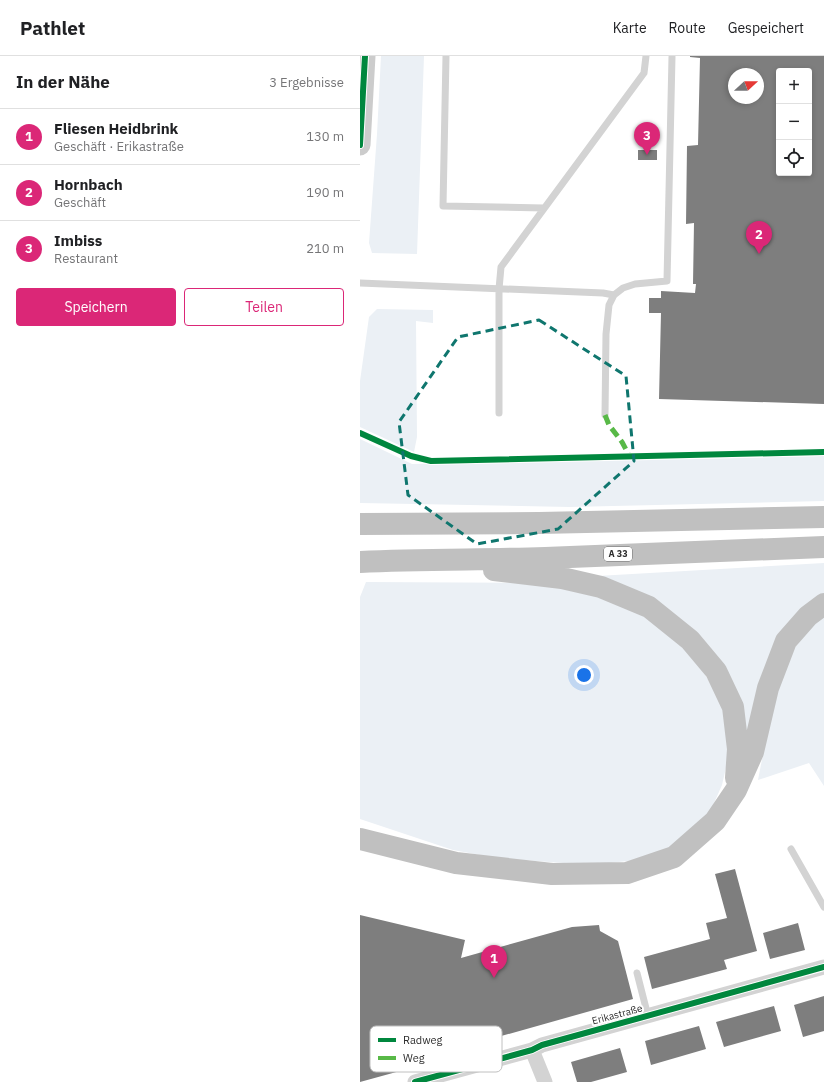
<!DOCTYPE html>
<html lang="de">
<head>
<meta charset="utf-8">
<style>
	body { margin:0; font-family:"IBM Plex Sans",sans-serif; background:#f2f2f2; color:#202124 }
	.controls { position:absolute; right:12px; top:12px; display:grid; overflow:hidden; border-radius:4px; box-shadow:0 2px 6px #0003 }
	.controls button { width:36px; height:36px; display:grid; place-items:center; padding:0; border:0; border-bottom:1px solid #e0e0e0; background:#fff; color:#202124; font:20px sans-serif }
	.compass { position:absolute; left:368px; top:12px; width:36px; height:36px; border-radius:50%; background:#fff; box-shadow:0 2px 6px #0003; rotate:69deg }
	.you { position:absolute; left:224px; top:619px; width:14px; height:14px; margin:-10px; border:3px solid #fff; border-radius:50%; background:#1a73e8; box-shadow:0 0 0 6px #1a73e833 }
	.badge { display:grid; place-items:center; width:26px; height:26px; border-radius:50%; background:#db2777; color:#fff; font-size:13px; font-weight:700 }
	.pin { position:absolute; translate:-50% -33px; filter:drop-shadow(0 1px 2px #0008) }
	.pin::after { content:''; position:absolute; top:21px; width:14px; height:12px; background:inherit; clip-path:polygon(0 0,100% 0,50% 100%) }
	.list { margin:0; padding:0; list-style:none }
	h2 { display:flex; justify-content:space-between; align-items:center; height:52px; margin:0; padding:0 16px; font-size:17px }
	h2 small { font-size:13px; font-weight:400; color:#757577 }
	.list li { display:grid; grid-template-columns:26px 1fr auto; gap:12px; align-items:center; box-sizing:border-box; height:56px; padding:0 16px; border-top:1px solid #e0e0e0 }
	.list b { display:block; font-size:15px; white-space:nowrap }
	.list p { margin:0; font-size:13px; white-space:nowrap; color:#757577 }
	.list em { font-size:13px; font-style:normal; color:#757577 }
	.actions { display:flex; gap:8px; padding:12px 16px }
	.actions a { flex:1; padding:9px 0; border:1px solid #db2777; border-radius:4px; text-align:center; font-size:14px; color:#db2777 }
	.actions .main { background:#db2777; color:#fff }
	.icon { flex:none; width:22px; height:22px; fill:none; stroke:currentColor; stroke-width:2; stroke-linecap:round; stroke-linejoin:round }
	.map { position:relative; flex:none; width:464px; height:1026px; overflow:hidden }
	header { display:flex; align-items:center; gap:24px; box-sizing:border-box; height:56px; padding:0 20px; background:#fff; border-bottom:1px solid #e0e0e0 }
	header strong { font-size:19px }
	nav { display:flex; gap:22px; margin-inline-start:auto; font-size:14px }
	main { display:flex }
	aside { flex:1; background:#fff }
	.map>svg:first-child { display:block }
	.green { fill:#ebf0f5 }
	.building { fill:#7e7e7e; fill-rule:evenodd }
	.lines { fill:none; stroke-linecap:round; stroke-linejoin:round }
	.lane { stroke:#d3d3d3; stroke-width:7 }
	.street { stroke:#d3d3d3; stroke-width:15 }
	.secondary { stroke:#ccc; stroke-width:21 }
	.highway { stroke:#c0c0c0; stroke-width:22 }
	.quiet { stroke:#58b947; stroke-width:5; stroke-dasharray:10 5; stroke-linecap:butt }
	.cycleway-casing { stroke:#fff; stroke-width:8 }
	.cycleway { stroke:#00873e; stroke-width:6 }
	.marked { fill:none; stroke:#0f766e; stroke-width:3; stroke-dasharray:8 5; stroke-linejoin:round }
	.labels { text-anchor:middle; stroke-width:4; stroke-linejoin:round; paint-order:stroke }
	.shield { fill:#fff; stroke:#6d6d6d; stroke-width:1 }
	.shield-label { font-size:9px; font-weight:bold; fill:#2e2e2e }
	.street-label { font-size:10px; fill:#2e2e2e; stroke:#fff }
	.key { fill:#fff; stroke:#c0c0c0; stroke-width:1 }
	.key-label { font-size:11px; fill:#2e2e2e }
</style>
</head>
<body>
<header>
<strong>Pathlet</strong>
<nav><a>Karte</a><a>Route</a><a>Gespeichert</a></nav>
</header>
<main>
<aside>
<h2>In der Nähe<small>3 Ergebnisse</small></h2>
<ul class="list">
<li><span class="badge">1</span><div><b>Fliesen Heidbrink</b><p>Geschäft · Erikastraße</p></div><em>130 m</em></li>
<li><span class="badge">2</span><div><b>Hornbach</b><p>Geschäft</p></div><em>190 m</em></li>
<li><span class="badge">3</span><div><b>Imbiss</b><p>Restaurant</p></div><em>210 m</em></li>
</ul>
<div class="actions"><a class="main">Speichern</a><a>Teilen</a></div>
</aside>
<div class="map">
<svg width="464" height="1026" viewBox="0 0 464 1026">
	<rect width="100%" height="100%" fill="#fff"/>
	<!-- green -->
	<path class="green" d="M 21,0 L 64,0 L 57,198 L 12,197 L 9,187 L 17,78 Z
		M 17,253 L 73,254 L 73,267 L 56,265 L 57,381 L 54,396 L 0,371 L 0,325 L 9,261 Z
		M 0,383 L 52,408 L 464,400 L 464,445 L 210,451 L 0,447 Z
		M 464,507 L 464,548 L 426,585 L 393,696 L 373,651 L 289,551 L 202,522 Z
		M 6,526 L 177,527 L 230,537 L 286,559 L 324,586 L 367,653 L 371,690 L 362,729 L 350,756 L 328,781 L 299,797 L 277,804 L 231,809 L 136,802 L 93,794 L 0,763 L 0,541 Z
		M 464,561 L 464,730 L 449,707 L 398,724 L 417,626 L 431,597 L 451,570 Z"/>
	<!-- building -->
	<path class="building" d="M 330,0 L 464,0 L 464,348 L 299,343 L 301,257 L 289,257 L 289,242 L 301,242 L 301,235 L 335,237 L 336,228 L 333,228 L 334,167 L 326,168 L 327,90 L 338,89 L 340,2 L 330,1 ZM 419,15 L 449,15 L 449,117 L 419,117 ZM 374,18 L 398,18 L 398,42 L 374,42 Z
		M 278,94 L 297,94 L 297,104 L 278,104 Z
		M 375,813 L 397,895 L 364,904 L 367,913 L 292,933 L 284,901 L 350,883 L 346,867 L 367,862 L 355,818 Z
		M 0,859 L 105,884 L 101,902 L 212,871 L 239,869 L 240,875 L 258,885 L 273,943 L 42,1008 L 40,1015 L 0,1026 Z
		M 438,867 L 445,894 L 410,903 L 403,877 Z
		M 464,940 L 464,975 L 443,981 L 434,949 Z
		M 414,950 L 421,975 L 364,991 L 356,966 Z
		M 339,970 L 346,993 L 291,1009 L 285,985 Z
		M 260,992 L 267,1016 L 231,1026 L 217,1026 L 211,1006 Z"/>
	<g class="lines">
		<!-- lane -->
		<path class="lane" d="M 86,0 L 83,150 L 184,152
			M 0,227 L 243,237 L 254,239
			M 139,357 L 139,233 L 141,211 L 284,17 L 286,0
			M 245,359 L 246,278 L 249,249 L 254,239 L 263,232 L 275,228 L 307,225 L 312,1
			M 431,793 L 464,851
			M 277,917 L 288,960"/>
		<!-- street -->
		<path class="street" d="M 172,994 L 185,1026
			M 55,1026 L 172,994 L 182,989 L 464,911"/>
		<!-- secondary -->
		<path class="secondary" d="M 0,89 L 5,0"/>
		<!-- highway -->
		<path class="highway" d="M 0,468 L 179,467 L 464,461
			M 0,506 C 62,503 123,504 185,502 C 278,498 371,494 464,491
			M 134,514 L 202,522 L 241,531 L 289,551 L 330,584 L 356,615 L 373,651 L 378,693 L 376,722
			M 0,783 L 96,807 L 192,818 L 267,817 L 314,801 L 355,765 L 376,734 L 393,696 L 408,632 L 426,585 L 448,560 L 464,548"/>
		<!-- quiet -->
		<path class="quiet" d="M 245,359 L 249,369 L 262,386 L 270,401"/>
		<!-- cycleway casing -->
		<g class="cycleway-casing">
			<path id="cycleway" d="M 0,89 L 5,0
				M 0,377 L 51,400 L 71,405 L 464,396
				M 55,1026 L 172,994 L 182,989 L 464,911"/>
		</g>
		<!-- cycleway -->
		<use href="#cycleway" class="cycleway"/>
	</g>
	<!-- marked area -->
	<path class="marked" d="M 179,264 L 266,320 L 274,405 L 198,473 L 117,488 L 48,439 L 39,366 L 98,281 Z"/>
	<g class="labels">
		<!-- shield labels -->
		<rect class="shield" x="244" y="491" width="28" height="14" rx="3"/>
		<g class="shield-label">
			<text x="258" y="501">A 33</text>
		</g>
		<!-- street labels -->
		<g class="street-label">
			<text transform="translate(257 958) rotate(-15)" y="4">Erikastraße</text>
		</g>
	</g>
	<!-- legend -->
	<rect x="10" y="970" width="132" height="46" rx="6" class="key"/>
	<rect x="18" y="982" width="18" height="4" fill="#00873e"/>
	<rect x="18" y="1000" width="18" height="4" fill="#58b947"/>
	<g class="key-label">
		<text x="43" y="988">Radweg</text>
		<text x="43" y="1006">Weg</text>
	</g>
</svg>
<div class="controls">
<button>+</button>
<button>−</button>
<button><svg class="icon" aria-label="locate" viewBox="0 0 24 24"><circle cx="12" cy="12" r="6"/><path d="M12 2v4M12 18v4M2 12h4M18 12h4"/></svg></button>
</div>
<svg class="compass" viewBox="-18 -18 36 36"><path d="M0-13l5 13h-10z" fill="#e53935"/><path d="M0 13l5-13h-10z" fill="#757577"/></svg>
<div class="you"></div>
<div class="pin badge" style="left:134px;top:922px">1</div>
<div class="pin badge" style="left:399px;top:198px">2</div>
<div class="pin badge" style="left:287px;top:99px">3</div>
</div>
</main>
</body>
</html>
